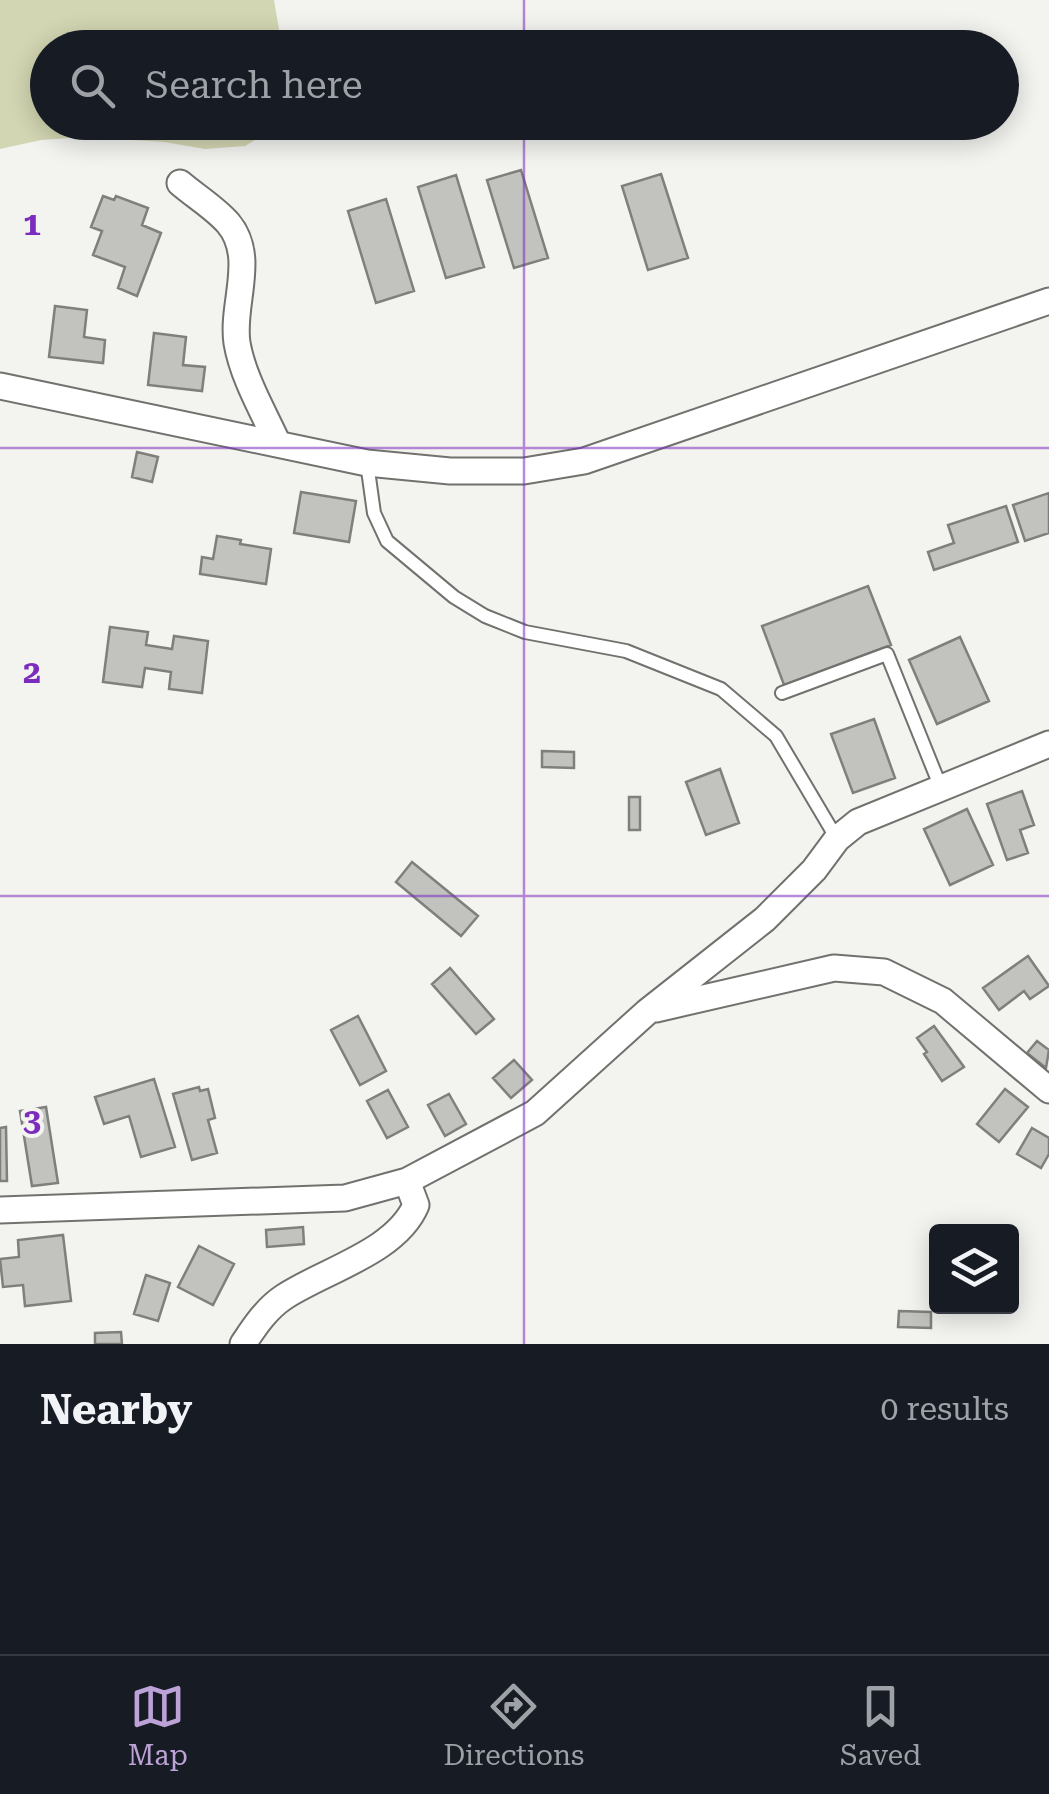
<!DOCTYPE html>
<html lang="en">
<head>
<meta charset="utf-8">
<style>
	body { margin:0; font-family:"Roboto Serif",serif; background:#242831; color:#f1f3f6 }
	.controls { position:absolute; right:30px; bottom:30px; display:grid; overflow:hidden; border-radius:10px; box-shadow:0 5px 25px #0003 }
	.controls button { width:90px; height:90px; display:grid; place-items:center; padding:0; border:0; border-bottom:2px solid #363941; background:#171b24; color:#f1f3f6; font:50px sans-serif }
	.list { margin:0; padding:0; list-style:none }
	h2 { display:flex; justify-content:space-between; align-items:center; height:130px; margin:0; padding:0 40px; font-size:42px }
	h2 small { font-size:32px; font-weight:400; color:#9ea1a6 }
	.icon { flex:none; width:55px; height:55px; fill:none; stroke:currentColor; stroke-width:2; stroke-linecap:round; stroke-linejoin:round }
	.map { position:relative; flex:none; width:1049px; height:1344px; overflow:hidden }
	.search { position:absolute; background:#171b24; box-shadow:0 5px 25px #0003; left:30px; right:30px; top:30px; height:110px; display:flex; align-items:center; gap:25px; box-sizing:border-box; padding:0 35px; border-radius:55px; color:#9ea1a6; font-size:38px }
	.sheet { height:310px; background:#171b24 }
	nav { display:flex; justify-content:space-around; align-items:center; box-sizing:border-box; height:140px; border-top:2px solid #363941; background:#171b24; font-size:28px; color:#9ea1a6 }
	nav a { display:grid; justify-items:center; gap:5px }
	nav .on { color:#bda2d8 }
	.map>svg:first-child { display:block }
	.green { fill:#d3d6b2 }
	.building { fill:#c2c2be; stroke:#7f7f7c; stroke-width:2.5 }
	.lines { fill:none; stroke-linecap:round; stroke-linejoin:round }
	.lane-casing { stroke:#71716e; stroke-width:16 }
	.street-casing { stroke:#71716e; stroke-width:29 }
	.lane { stroke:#fff; stroke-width:12 }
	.street { stroke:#fff; stroke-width:25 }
	.grid { fill:none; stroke:#7b2cbf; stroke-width:2.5; stroke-opacity:0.55 }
	.grid-label { font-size:32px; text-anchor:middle; font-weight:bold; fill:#7b2cbf; stroke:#f3f4f0; stroke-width:8; stroke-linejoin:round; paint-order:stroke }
</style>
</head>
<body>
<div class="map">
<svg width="1049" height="1344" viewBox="0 0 1049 1344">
	<rect width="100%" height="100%" fill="#f3f4f0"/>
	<!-- green -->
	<path class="green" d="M 0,0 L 274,0 L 282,47 L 48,48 L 48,122 L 280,125 L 245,146 L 205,149 L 164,142 L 83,137 L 41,140 L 0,149 Z"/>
	<!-- building -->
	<path class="building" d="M 546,122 L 664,122 L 665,129 L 547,137 Z
		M 521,170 L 548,258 L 514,268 L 487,180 Z
		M 661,174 L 688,258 L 648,270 L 622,186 Z
		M 456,175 L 484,267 L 446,278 L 418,187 Z
		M 103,196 L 114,200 L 116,196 L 148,208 L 142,225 L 161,233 L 137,296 L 118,288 L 125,267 L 93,255 L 102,231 L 91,227 Z
		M 386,199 L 414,291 L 376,303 L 348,211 Z
		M 55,306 L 87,310 L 84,337 L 105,340 L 103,363 L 49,357 Z
		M 154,333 L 186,337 L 183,365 L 205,367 L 202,391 L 148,385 Z
		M 137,452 L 158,457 L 152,482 L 132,477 Z
		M 301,492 L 356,501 L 349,542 L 294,533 Z
		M 1049,493 L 1049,533 L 1025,541 L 1013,505 Z
		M 1006,506 L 1018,542 L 934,570 L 928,552 L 954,543 L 948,525 Z
		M 217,536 L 241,540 L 240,544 L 271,549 L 266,584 L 200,574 L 202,557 L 213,559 Z
		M 868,586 L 891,645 L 784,685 L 762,626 Z
		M 110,627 L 148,632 L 146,645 L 172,649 L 174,636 L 208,641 L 202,693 L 169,689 L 171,672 L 145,668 L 142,687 L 103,682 Z
		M 960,637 L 989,701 L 937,724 L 909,660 Z
		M 874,719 L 895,778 L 853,793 L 831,734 Z
		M 542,751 L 574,752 L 574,768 L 542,767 Z
		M 720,769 L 739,823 L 706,835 L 686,782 Z
		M 1022,791 L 1034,825 L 1020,830 L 1028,853 L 1007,860 L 987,804 Z
		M 629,797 L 640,797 L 640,830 L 629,830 Z
		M 967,809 L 993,865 L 950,885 L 924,829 Z
		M 412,862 L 478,916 L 461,936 L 396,882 Z
		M 1028,956 L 1049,986 L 1030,999 L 1024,991 L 999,1010 L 983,988 Z
		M 450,968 L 494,1019 L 476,1034 L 432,984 Z
		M 358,1016 L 386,1071 L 360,1085 L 331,1030 Z
		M 934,1026 L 964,1067 L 942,1081 L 924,1054 L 927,1052 L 917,1038 Z
		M 1037,1041 L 1049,1050 L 1046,1068 L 1027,1053 Z
		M 514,1060 L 532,1080 L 511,1098 L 493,1078 Z
		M 154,1079 L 175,1147 L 141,1157 L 129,1116 L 104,1124 L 95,1097 Z
		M 199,1087 L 200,1091 L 208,1089 L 215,1118 L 208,1120 L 217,1153 L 192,1160 L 173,1094 Z
		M 1005,1089 L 1028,1107 L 999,1142 L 977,1124 Z
		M 388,1090 L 408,1127 L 387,1138 L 367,1101 Z
		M 449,1094 L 466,1124 L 445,1136 L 428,1105 Z
		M 46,1107 L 58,1183 L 32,1186 L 20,1111 Z
		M 6,1127 L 7,1181 L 0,1181 L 0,1128 Z
		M 1032,1128 L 1049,1138 L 1049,1154 L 1041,1168 L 1017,1154 Z
		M 303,1227 L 304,1244 L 267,1247 L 266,1230 Z
		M 63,1235 L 71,1301 L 25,1306 L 23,1285 L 3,1287 L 0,1259 L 19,1257 L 18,1240 Z
		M 199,1246 L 234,1264 L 213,1305 L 178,1287 Z
		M 146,1275 L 170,1283 L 158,1321 L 134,1314 Z
		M 899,1311 L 931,1312 L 931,1328 L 898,1327 Z
		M 121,1332 L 122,1344 L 95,1344 L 95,1333 Z"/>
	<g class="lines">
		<!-- lane casing -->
		<g class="lane-casing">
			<path id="lane" d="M 367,463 L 374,513 L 387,541 L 454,597 L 485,616 L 525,632 L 626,651 L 721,689 L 776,736 L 837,839
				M 782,693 L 887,654 L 941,788"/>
		</g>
		<!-- street casing -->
		<g class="street-casing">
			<path id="street" d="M 180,183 C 195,196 215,208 228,223 C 257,257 231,304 237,343 C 243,378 264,413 278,444
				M 0,386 L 367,463 L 450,471 L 524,471 L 584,461 L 1049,301
				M 656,1009 L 834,968 L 884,972 L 943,1001 L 1049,1090
				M 0,1210 L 345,1198 L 407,1181 L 535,1113 L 647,1012 L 765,919 L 814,870 L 837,839 L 858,822 L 1049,744
				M 243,1344 C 255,1326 266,1309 284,1297 C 325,1270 396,1252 416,1205 L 407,1181"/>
		</g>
		<!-- lane -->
		<use href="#lane" class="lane"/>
		<!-- street -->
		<use href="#street" class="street"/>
	</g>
	<!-- grid -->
	<path class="grid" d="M 524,0 L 524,48M 524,122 L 524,1344M 0,448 L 1049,448M 0,896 L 1049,896"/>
	<g class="grid-label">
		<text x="32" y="235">1</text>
		<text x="32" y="683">2</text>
		<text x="32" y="1131">3</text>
	</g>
</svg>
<div class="controls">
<button><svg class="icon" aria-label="layers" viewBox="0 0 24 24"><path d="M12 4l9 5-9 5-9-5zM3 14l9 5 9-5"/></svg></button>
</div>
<div class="search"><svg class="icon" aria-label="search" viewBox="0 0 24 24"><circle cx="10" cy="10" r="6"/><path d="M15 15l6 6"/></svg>Search here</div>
</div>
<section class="sheet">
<h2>Nearby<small>0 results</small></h2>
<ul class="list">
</ul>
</section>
<nav>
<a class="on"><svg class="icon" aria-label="map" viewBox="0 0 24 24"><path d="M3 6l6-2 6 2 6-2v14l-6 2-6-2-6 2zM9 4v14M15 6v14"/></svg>Map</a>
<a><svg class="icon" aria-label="directions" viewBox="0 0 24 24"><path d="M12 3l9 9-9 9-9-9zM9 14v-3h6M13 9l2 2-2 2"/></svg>Directions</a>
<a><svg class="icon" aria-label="saved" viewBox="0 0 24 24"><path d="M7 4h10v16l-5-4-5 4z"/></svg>Saved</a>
</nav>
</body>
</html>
